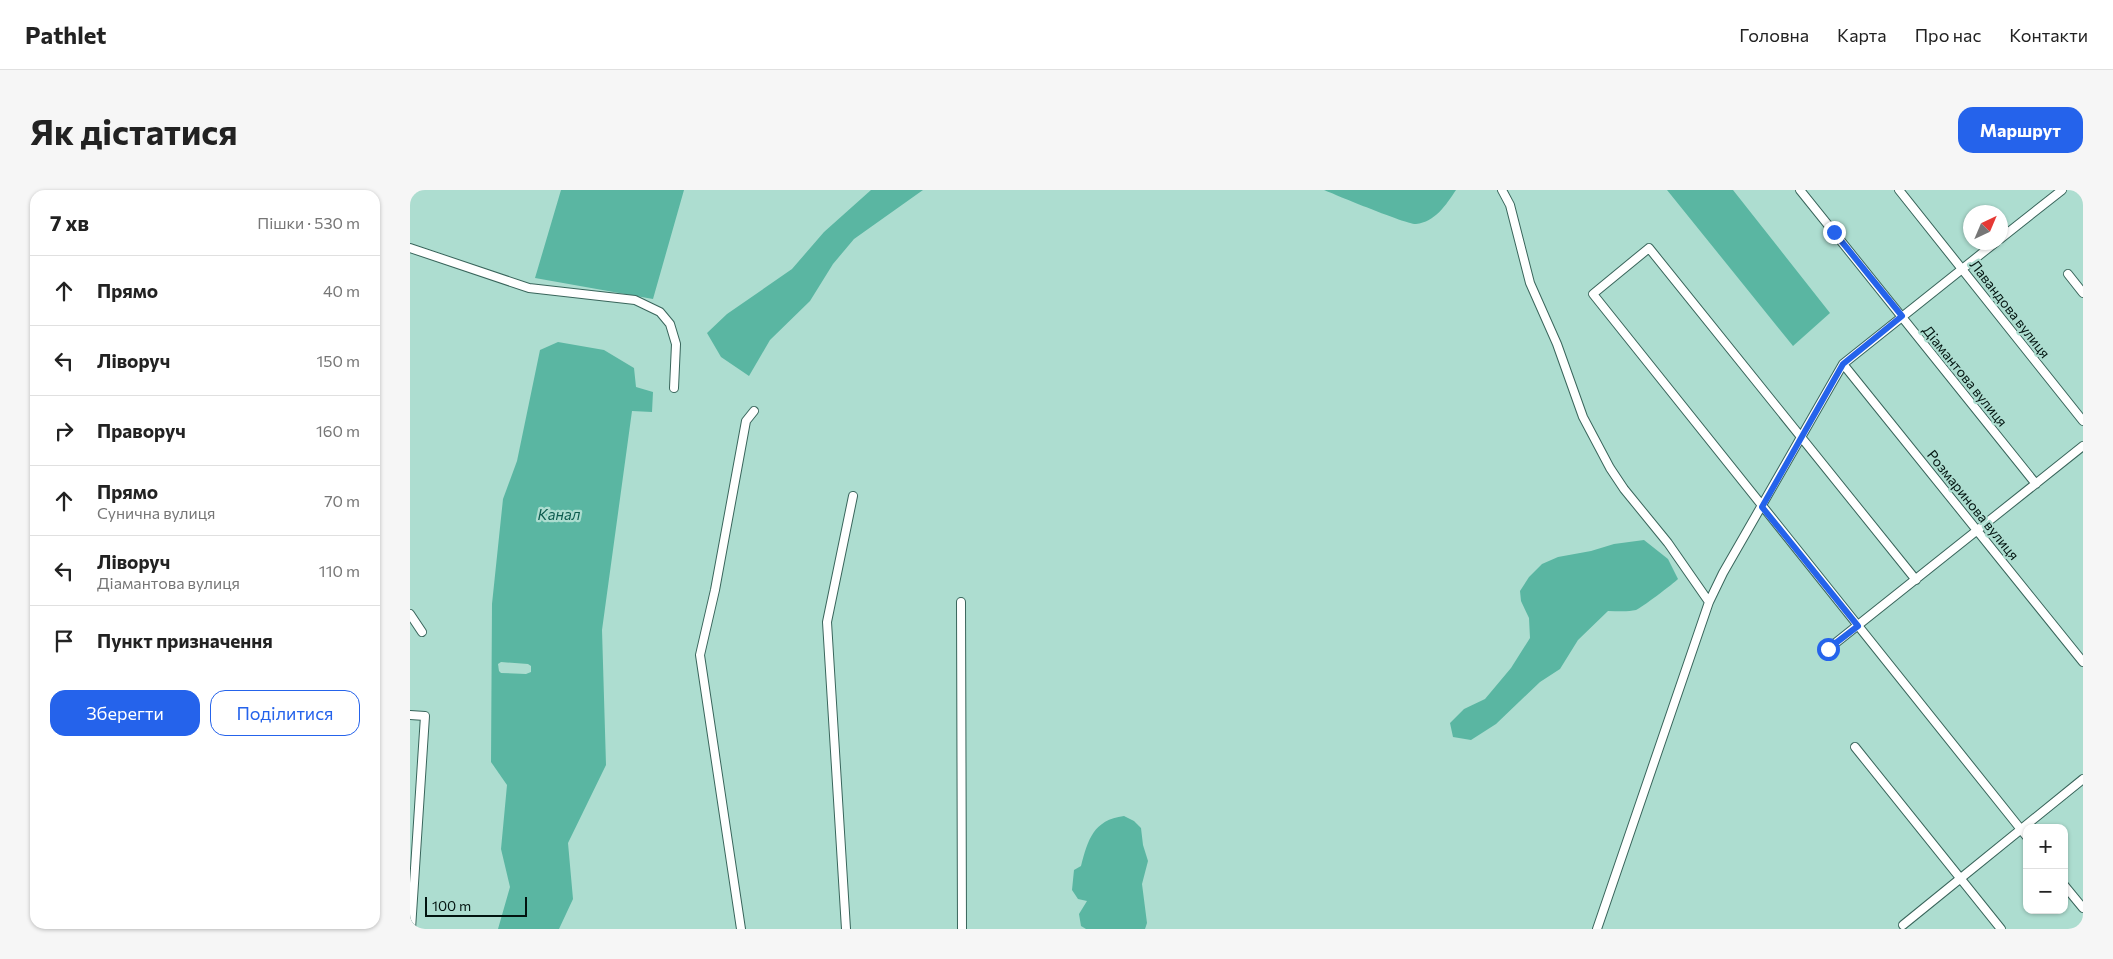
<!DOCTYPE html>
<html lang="uk">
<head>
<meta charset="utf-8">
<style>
	body { margin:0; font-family:Commissioner,sans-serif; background:#f6f6f6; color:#222 }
	.controls { position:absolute; right:15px; bottom:15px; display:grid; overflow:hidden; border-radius:10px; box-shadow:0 1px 4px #0004 }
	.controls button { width:45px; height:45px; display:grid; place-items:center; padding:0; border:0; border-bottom:1px solid #e0e0e0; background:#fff; color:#222; font:25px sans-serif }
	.compass { position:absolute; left:1553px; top:15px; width:45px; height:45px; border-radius:50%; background:#fff; box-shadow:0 1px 4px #0004; rotate:44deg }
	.scale { position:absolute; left:15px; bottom:12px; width:102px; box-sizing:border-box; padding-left:5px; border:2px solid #02130f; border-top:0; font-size:14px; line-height:18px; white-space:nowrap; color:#02130f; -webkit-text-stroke:4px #adddd0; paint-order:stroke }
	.stop { position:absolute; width:15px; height:15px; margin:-11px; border:4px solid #2563eb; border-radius:50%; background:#fff }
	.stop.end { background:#2563eb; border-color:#fff; box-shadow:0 1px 5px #0008 }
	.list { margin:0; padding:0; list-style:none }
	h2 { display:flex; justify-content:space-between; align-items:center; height:65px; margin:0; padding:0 20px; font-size:21px }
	h2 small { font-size:16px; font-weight:400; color:#767676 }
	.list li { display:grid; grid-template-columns:32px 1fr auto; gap:15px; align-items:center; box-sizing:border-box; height:70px; padding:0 20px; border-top:1px solid #e0e0e0 }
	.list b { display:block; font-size:19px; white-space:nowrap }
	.list p { margin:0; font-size:16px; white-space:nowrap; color:#767676 }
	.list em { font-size:16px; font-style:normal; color:#767676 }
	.actions { display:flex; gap:10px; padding:15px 20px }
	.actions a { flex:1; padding:11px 0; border:1px solid #2563eb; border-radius:15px; text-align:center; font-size:18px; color:#2563eb }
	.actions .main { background:#2563eb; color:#fff }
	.icon { flex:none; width:28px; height:28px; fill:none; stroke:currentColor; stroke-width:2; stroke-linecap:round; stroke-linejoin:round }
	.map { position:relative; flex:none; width:1673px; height:739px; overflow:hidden; border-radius:15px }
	header { display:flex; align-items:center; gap:30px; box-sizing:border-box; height:70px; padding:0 25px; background:#fff; border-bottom:1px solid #e0e0e0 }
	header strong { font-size:24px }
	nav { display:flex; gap:28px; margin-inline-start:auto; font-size:18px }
	.intro { display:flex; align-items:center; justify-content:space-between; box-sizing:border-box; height:120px; padding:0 30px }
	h1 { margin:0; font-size:35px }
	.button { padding:12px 22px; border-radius:15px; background:#2563eb; color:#fff; font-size:18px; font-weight:700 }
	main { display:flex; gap:30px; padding:0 30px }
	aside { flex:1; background:#fff; border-radius:15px; box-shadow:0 1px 4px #0004 }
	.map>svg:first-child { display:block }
	.water { fill:#5ab6a2 }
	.pier { fill:#adddd0 }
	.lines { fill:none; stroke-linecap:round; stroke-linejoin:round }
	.street-casing { stroke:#39655b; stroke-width:10 }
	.street { stroke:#fff; stroke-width:8 }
	.route { stroke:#2563eb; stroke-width:6 }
	.labels { text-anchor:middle; stroke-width:4.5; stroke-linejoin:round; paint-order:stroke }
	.street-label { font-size:14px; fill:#02130f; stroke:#adddd0 }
	.water-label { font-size:15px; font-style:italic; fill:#0d5b4e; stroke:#adddd0 }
</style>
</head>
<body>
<header>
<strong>Pathlet</strong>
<nav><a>Головна</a><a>Карта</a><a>Про нас</a><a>Контакти</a></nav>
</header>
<div class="intro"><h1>Як дістатися</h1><a class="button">Маршрут</a></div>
<main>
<aside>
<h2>7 хв<small>Пішки · 530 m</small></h2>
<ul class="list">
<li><svg class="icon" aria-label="ahead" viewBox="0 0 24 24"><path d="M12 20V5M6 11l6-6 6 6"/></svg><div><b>Прямо</b></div><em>40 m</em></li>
<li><svg class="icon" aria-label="left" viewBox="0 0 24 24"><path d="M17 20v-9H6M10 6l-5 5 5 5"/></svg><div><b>Ліворуч</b></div><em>150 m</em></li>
<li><svg class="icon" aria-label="right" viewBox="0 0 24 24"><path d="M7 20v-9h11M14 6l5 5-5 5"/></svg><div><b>Праворуч</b></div><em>160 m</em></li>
<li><svg class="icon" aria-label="ahead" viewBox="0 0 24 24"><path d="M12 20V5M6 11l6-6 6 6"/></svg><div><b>Прямо</b><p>Сунична вулиця</p></div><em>70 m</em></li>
<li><svg class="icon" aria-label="left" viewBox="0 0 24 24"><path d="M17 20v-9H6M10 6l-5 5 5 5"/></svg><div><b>Ліворуч</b><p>Діамантова вулиця</p></div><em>110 m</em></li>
<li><svg class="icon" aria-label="arrive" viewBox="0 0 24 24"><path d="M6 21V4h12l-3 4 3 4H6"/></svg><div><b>Пункт призначення</b></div></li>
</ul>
<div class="actions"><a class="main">Зберегти</a><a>Поділитися</a></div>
</aside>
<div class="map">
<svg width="1673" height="739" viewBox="0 0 1673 739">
	<rect width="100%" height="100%" fill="#adddd0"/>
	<!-- water -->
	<path class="water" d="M 151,0 L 274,0 L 243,109 L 125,88 Z
		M 461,0 L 513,0 L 444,49 L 423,74 L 400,111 L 360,150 L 339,186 L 311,167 L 297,143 L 317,124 L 382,79 L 414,42 Z
		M 914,0 L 1046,0 C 1036,15 1025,32 1006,34 C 998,35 926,5 914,0 Z
		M 1257,0 L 1323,0 L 1420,123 L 1383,156 Z
		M 148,152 L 194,160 L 224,178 L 226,197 L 243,202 L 242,222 L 222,221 L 192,440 L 196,575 L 158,653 L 163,709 L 149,739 L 88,739 L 100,697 L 91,659 L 97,595 L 81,572 L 82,414 L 93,309 L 107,271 L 130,160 Z
		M 1234,350 L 1258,369 L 1268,389 C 1264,393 1230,419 1226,420 C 1218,422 1207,421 1198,421 L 1168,450 L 1150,479 L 1130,492 L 1086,534 L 1061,550 L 1043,547 L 1040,533 L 1054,519 L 1075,509 L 1101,478 L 1120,448 L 1119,428 L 1111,411 L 1110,401 L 1119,387 L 1132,374 L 1148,367 L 1181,361 L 1204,354 Z
		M 714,626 L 724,631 L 731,638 L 733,655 L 738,671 L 732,694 L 737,733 L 735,739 L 676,739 L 671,736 L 669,724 L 677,711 L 668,709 L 662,700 L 664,680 L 671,676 C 678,650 683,630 714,626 Z"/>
	<!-- pier -->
	<path class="pier" d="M 91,472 L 118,474 L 121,476 L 121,482 L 116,484 L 91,483 L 89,481 L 88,474 Z"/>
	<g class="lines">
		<!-- street casing -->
		<g class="street-casing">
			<path id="street" d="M 1092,0 L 1100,15 L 1120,93 L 1147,154 L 1173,227 L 1200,278 L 1214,299 L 1258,353 L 1299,412
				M 1390,0 L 1626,294
				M 1489,0 L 1673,231
				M 1590,49 L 1652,0
				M 0,58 L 119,98 L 225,110 L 250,122 L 260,134 L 266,154 L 264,198
				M 1658,84 L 1673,103
				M 1433,174 L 1673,472
				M 1506,390 L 1239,58 L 1183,104 L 1617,647
				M 551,412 L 552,739
				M 0,424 L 12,442
				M 1418,459 L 1673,256
				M 0,525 L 15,526 L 1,739
				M 1445,557 L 1591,739
				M 1654,695 L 1673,718
				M 1493,735 L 1673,589
				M 331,739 L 290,465 L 305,400 L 336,231 L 344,221
				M 436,739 L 417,432 L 443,306
				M 1187,739 L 1299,412 L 1313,383 L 1433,174 L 1586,52"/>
		</g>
		<!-- street -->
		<use href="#street" class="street"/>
	</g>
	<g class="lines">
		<!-- route -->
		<path class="route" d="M 1418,459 L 1448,436 L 1352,317 L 1433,174 L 1492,126 L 1424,42"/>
	</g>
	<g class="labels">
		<!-- street labels -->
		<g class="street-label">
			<text transform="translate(1600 119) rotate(52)" y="5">Лавандова вулиця</text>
			<text transform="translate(1555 186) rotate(51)" y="5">Діамантова вулиця</text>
			<text transform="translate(1563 315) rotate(51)" y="5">Розмаринова вулиця</text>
		</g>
		<!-- water labels -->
		<g class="water-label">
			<text x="149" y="330">Канал</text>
		</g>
	</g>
</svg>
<div class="controls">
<button>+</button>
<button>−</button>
</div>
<svg class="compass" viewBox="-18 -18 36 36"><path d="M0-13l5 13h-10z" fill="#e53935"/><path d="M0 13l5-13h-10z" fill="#767676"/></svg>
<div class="scale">100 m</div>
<div class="stop" style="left:1418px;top:459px"></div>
<div class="stop end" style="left:1424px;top:42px"></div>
</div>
</main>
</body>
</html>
